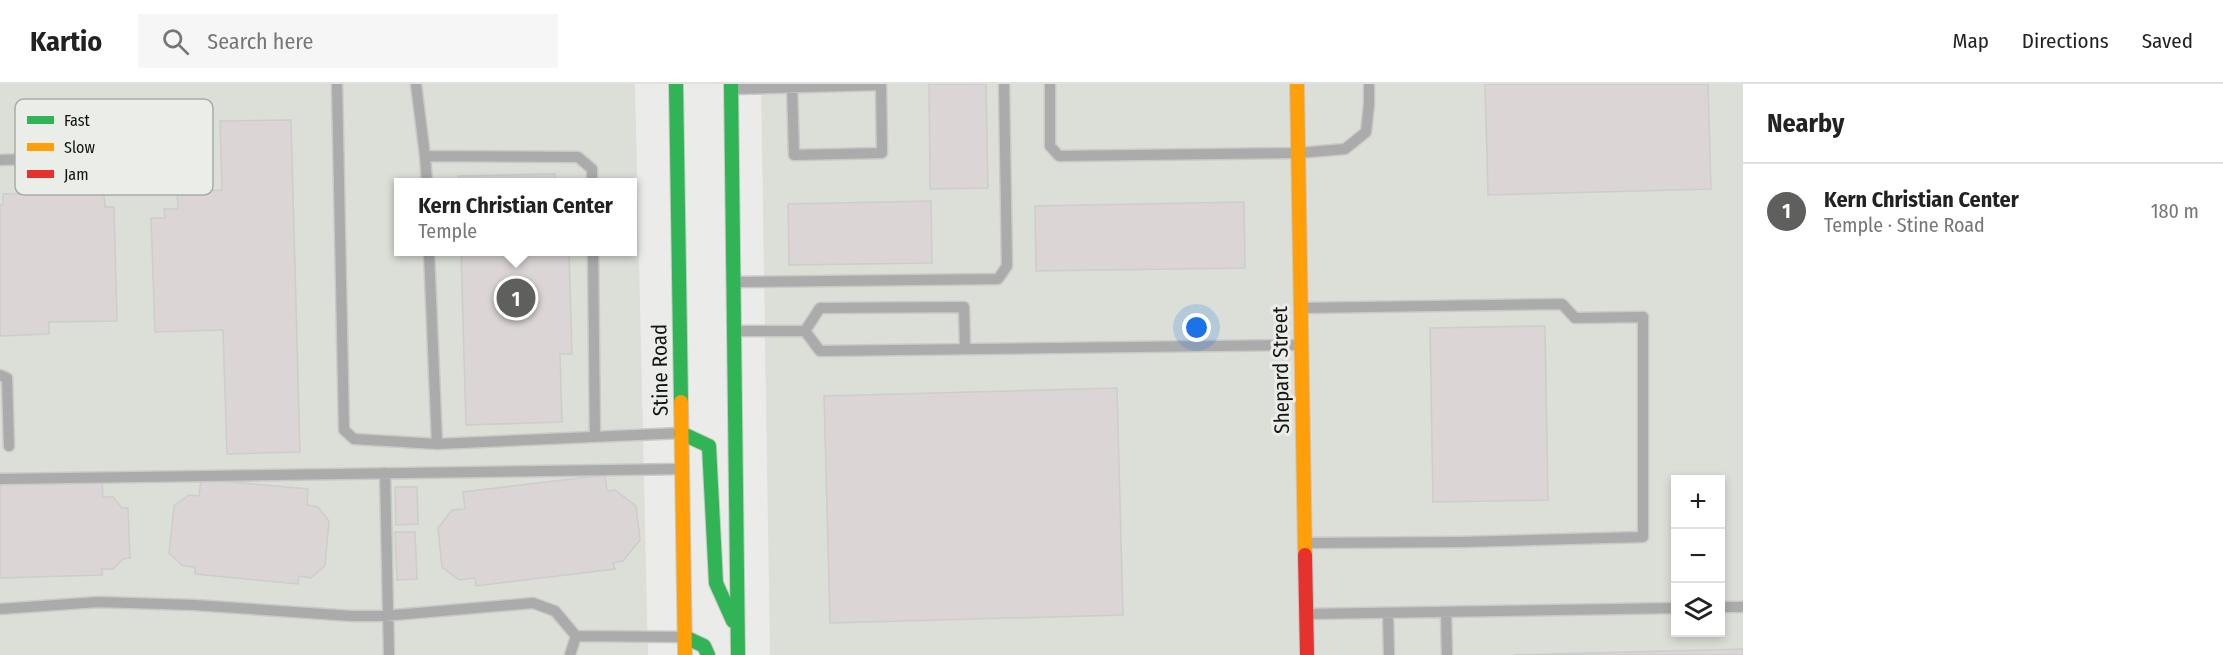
<!DOCTYPE html>
<html lang="en">
<head>
<meta charset="utf-8">
<style>
	body { margin:0; font-family:"Fira Sans Condensed",sans-serif; background:#f6f6f6; color:#222 }
	.controls { position:absolute; right:18px; bottom:18px; display:grid; overflow:hidden; border-radius:0px; box-shadow:0 3px 9px #0003 }
	.controls button { width:54px; height:54px; display:grid; place-items:center; padding:0; border:0; border-bottom:2px solid #e0e0e0; background:#fff; color:#222; font:30px sans-serif }
	.you { position:absolute; left:1197px; top:244px; width:21px; height:21px; margin:-15px; border:4px solid #fff; border-radius:50%; background:#1a73e8; box-shadow:0 0 0 9px #1a73e833 }
	.badge { display:grid; place-items:center; width:39px; height:39px; border-radius:50%; background:#5f605e; color:#fff; font-size:20px; font-weight:700 }
	.pin { position:absolute; translate:-50% -50%; border:3px solid #fff; box-shadow:0 2px 6px #0006 }
	.popup { position:absolute; left:394px; top:94px; width:243px; height:78px; box-sizing:border-box; display:grid; place-content:center; border-radius:0px; background:#fff; filter:drop-shadow(0 2px 4px #0005); font-size:20px; white-space:nowrap; color:#767676 }
	.popup b { font-size:22px; color:#222 }
	.popup::after { content:''; position:absolute; left:50%; top:100%; margin-left:-12px; border:12px solid transparent; border-top-color:#fff }
	.list { margin:0; padding:0; list-style:none }
	h2 { display:flex; justify-content:space-between; align-items:center; height:78px; margin:0; padding:0 24px; font-size:26px }
	h2 small { font-size:20px; font-weight:400; color:#767676 }
	.list li { display:grid; grid-template-columns:39px 1fr auto; gap:18px; align-items:center; box-sizing:border-box; height:96px; padding:0 24px; border-top:2px solid #e0e0e0 }
	.list b { display:block; font-size:22px; white-space:nowrap }
	.list p { margin:0; font-size:20px; white-space:nowrap; color:#767676 }
	.list em { font-size:20px; font-style:normal; color:#767676 }
	.icon { flex:none; width:33px; height:33px; fill:none; stroke:currentColor; stroke-width:2; stroke-linecap:round; stroke-linejoin:round }
	.map { position:relative; flex:none; width:1743px; height:571px; overflow:hidden }
	header { display:flex; align-items:center; gap:36px; box-sizing:border-box; height:84px; padding:0 30px; background:#fff; border-bottom:2px solid #e0e0e0 }
	header strong { font-size:28px }
	nav { display:flex; gap:33px; margin-inline-start:auto; font-size:21px }
	.search { width:420px; height:54px; background:#f6f6f6; display:flex; align-items:center; gap:15px; box-sizing:border-box; padding:0 21px; border-radius:0px; color:#767676; font-size:22px }
	main { display:flex }
	aside { flex:1; background:#fff }
	.map>svg:first-child { display:block }
	.built { fill:#dbdfd8; fill-rule:evenodd }
	.building { fill:#dbd5d5; stroke:#cdcdcc; stroke-width:1.5 }
	.lines { fill:none; stroke-linecap:round; stroke-linejoin:round }
	.lane-casing { stroke:#c9c9c8; stroke-width:13 }
	.fast-casing { stroke:#c9c9c8; stroke-width:16 }
	.slow-casing { stroke:#c9c9c8; stroke-width:16 }
	.jam-casing { stroke:#c9c9c8; stroke-width:16 }
	.lane { stroke:#ababab; stroke-width:10 }
	.fast { stroke:#30b455; stroke-width:14 }
	.slow { stroke:#ff9f0a; stroke-width:14 }
	.jam { stroke:#e5322d; stroke-width:14 }
	.labels { text-anchor:middle; stroke-width:6; stroke-linejoin:round; paint-order:stroke }
	.street-label { font-size:21px; fill:#141513; stroke:#ebede8 }
	.key { fill:#ebede8; stroke:#aaaca8; stroke-width:1.5 }
	.key-label { font-size:16px; fill:#141513 }
</style>
</head>
<body>
<header>
<strong>Kartio</strong>
<div class="search"><svg class="icon" aria-label="search" viewBox="0 0 24 24"><circle cx="10" cy="10" r="6"/><path d="M15 15l6 6"/></svg>Search here</div>
<nav><a>Map</a><a>Directions</a><a>Saved</a></nav>
</header>
<main>
<div class="map">
<svg width="1743" height="571" viewBox="0 0 1743 571">
	<rect width="100%" height="100%" fill="#ebece9"/>
	<!-- built -->
	<path class="built" d="M 0,0 L 635,0 L 648,571 L 0,571 ZM 399,98 L 633,98 L 633,168 L 399,168 Z
		M 761,0 L 1743,0 L 1743,571 L 770,571 ZM 1676,396 L 1720,396 L 1720,548 L 1676,548 Z"/>
	<!-- building -->
	<path class="building" d="M 929,0 L 986,0 L 988,104 L 930,105 Z
		M 1485,0 L 1708,0 L 1711,105 L 1488,111 Z
		M 291,36 L 300,368 L 227,370 L 223,246 L 155,248 L 151,134 L 165,134 L 164,125 L 178,125 L 177,107 L 222,106 L 220,37 Z
		M 555,90 L 555,98 L 459,98 L 459,92 Z
		M 90,98 L 90,110 L 104,109 L 105,123 L 114,123 L 117,237 L 49,238 L 49,250 L 0,252 L 0,121 L 3,121 L 3,110 L 47,109 L 47,99 Z
		M 931,117 L 932,179 L 789,181 L 788,120 Z
		M 1244,118 L 1245,184 L 1036,187 L 1035,122 Z
		M 461,168 L 569,168 L 572,270 L 560,270 L 562,338 L 466,341 Z
		M 1545,242 L 1548,416 L 1433,418 L 1430,244 Z
		M 1117,304 L 1123,531 L 830,539 L 824,312 Z
		M 605,391 L 607,407 L 615,406 L 636,422 L 640,456 L 623,477 L 613,479 L 615,485 L 476,502 L 475,494 L 459,496 L 442,483 L 438,444 L 452,426 L 465,425 L 463,408 Z
		M 102,395 L 103,413 L 113,413 L 122,424 L 128,424 L 130,474 L 123,475 L 113,485 L 102,485 L 102,491 L 0,494 L 0,397 Z
		M 201,395 L 308,405 L 307,421 L 318,423 L 329,437 L 325,482 L 311,494 L 299,492 L 298,500 L 195,490 L 195,483 L 183,482 L 169,469 L 174,422 L 189,411 L 199,412 Z
		M 395,403 L 417,403 L 418,440 L 396,441 Z
		M 395,448 L 415,448 L 417,495 L 397,496 Z
		M 1743,565 L 1743,571 L 1514,571 Z"/>
	<g class="lines">
		<!-- lane casing -->
		<g class="lane-casing">
			<path id="lane" d="M 337,0 L 344,346 L 354,355 L 437,360 L 681,349
				M 416,0 L 425,72
				M 792,0 L 794,71 L 882,69 L 881,0
				M 1050,0 L 1050,62 L 1059,72 L 1298,69 L 1345,65 L 1366,48 L 1369,20 L 1369,0
				M 732,5 L 881,1
				M 0,76 L 32,75
				M 427,98 L 425,72 L 578,73 L 592,85 L 592,98
				M 429,168 L 437,360
				M 593,168 L 595,353
				M 734,198 L 998,195 L 1007,182 L 1004,0
				M 1302,224 L 1562,220 L 1575,234 L 1643,233 L 1643,453 L 1462,458 L 1305,459
				M 736,247 L 805,247 L 820,267 L 1301,261
				M 805,247 L 820,224 L 964,223 L 965,265
				M 0,291 L 7,294 L 9,362
				M 385,389 L 389,571
				M 0,395 L 681,385
				M 1720,523 L 1743,523
				M 0,525 L 98,518 L 194,521 L 352,532 L 383,532 L 533,519 L 555,527 L 576,552
				M 1446,528 L 1447,571
				M 1388,529 L 1389,571
				M 1307,530 L 1676,524
				M 570,571 L 576,552 L 684,553"/>
		</g>
		<!-- fast casing -->
		<g class="fast-casing">
			<path id="fast" d="M 676,0 L 681,318
				M 731,0 L 738,571
				M 681,349 L 709,362 L 716,499 L 733,537
				M 685,553 L 704,562 L 708,571"/>
		</g>
		<!-- slow casing -->
		<g class="slow-casing">
			<path id="slow" d="M 1297,0 L 1305,471
				M 681,318 L 685,571"/>
		</g>
		<!-- jam casing -->
		<g class="jam-casing">
			<path id="jam" d="M 1305,471 L 1307,571"/>
		</g>
		<!-- lane -->
		<use href="#lane" class="lane"/>
		<!-- fast -->
		<use href="#fast" class="fast"/>
		<!-- slow -->
		<use href="#slow" class="slow"/>
		<!-- jam -->
		<use href="#jam" class="jam"/>
	</g>
	<g class="labels">
		<!-- street labels -->
		<g class="street-label">
			<text transform="translate(660 286) rotate(-91)" y="7">Stine Road</text>
			<text transform="translate(1281 286) rotate(-91)" y="7">Shepard Street</text>
		</g>
	</g>
	<!-- legend -->
	<rect x="15" y="15" width="198" height="96" rx="9" class="key"/>
	<rect x="27" y="32" width="27" height="8" fill="#30b455"/>
	<rect x="27" y="59" width="27" height="8" fill="#ff9f0a"/>
	<rect x="27" y="86" width="27" height="8" fill="#e5322d"/>
	<g class="key-label">
		<text x="64" y="42">Fast</text>
		<text x="64" y="69">Slow</text>
		<text x="64" y="96">Jam</text>
	</g>
</svg>
<div class="controls">
<button>+</button>
<button>−</button>
<button><svg class="icon" aria-label="layers" viewBox="0 0 24 24"><path d="M12 4l9 5-9 5-9-5zM3 14l9 5 9-5"/></svg></button>
</div>
<div class="you"></div>
<div class="pin badge" style="left:516px;top:214px">1</div>
<div class="popup"><b>Kern Christian Center</b>Temple</div>
</div>
<aside>
<h2>Nearby<small></small></h2>
<ul class="list">
<li><span class="badge">1</span><div><b>Kern Christian Center</b><p>Temple · Stine Road</p></div><em>180 m</em></li>
</ul>
</aside>
</main>
</body>
</html>
